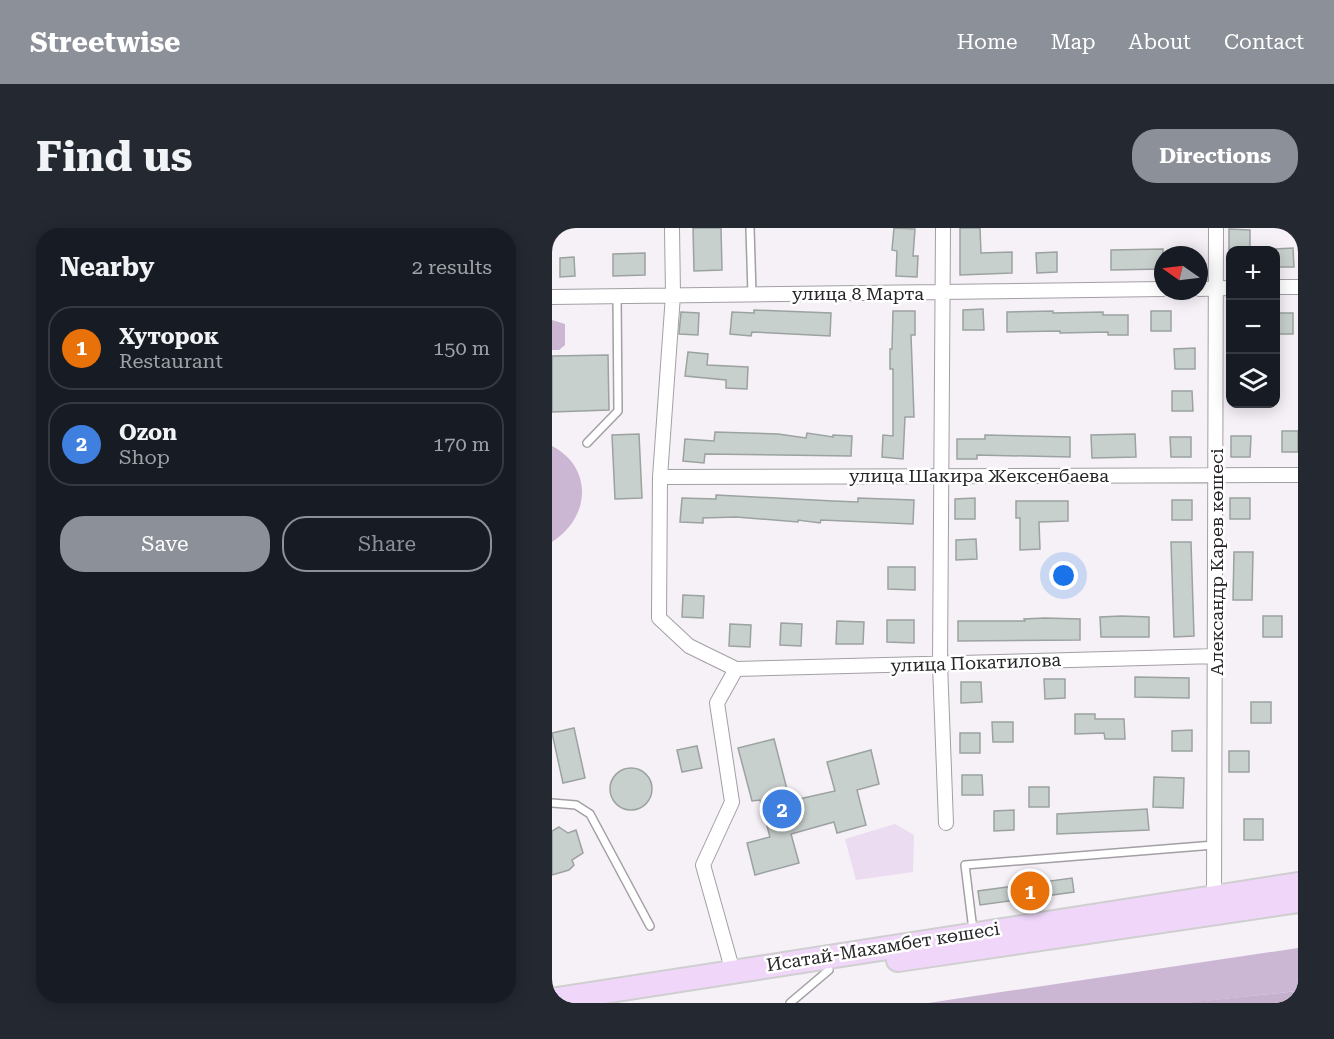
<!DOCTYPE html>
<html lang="en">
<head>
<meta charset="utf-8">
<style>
	body { margin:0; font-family:"Roboto Serif",serif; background:#242831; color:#f1f3f6 }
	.controls { position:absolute; right:18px; top:18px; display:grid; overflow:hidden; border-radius:12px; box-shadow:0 3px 15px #0003 }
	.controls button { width:54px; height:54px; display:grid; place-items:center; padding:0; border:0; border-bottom:2px solid #363941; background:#171b24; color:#f1f3f6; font:30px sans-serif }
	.compass { position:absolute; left:602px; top:18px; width:54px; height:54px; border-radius:50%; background:#171b24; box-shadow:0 3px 15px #0003; rotate:284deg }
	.you { position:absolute; left:512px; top:348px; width:21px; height:21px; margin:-15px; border:4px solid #fff; border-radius:50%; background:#1a73e8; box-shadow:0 0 0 9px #1a73e833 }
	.badge { display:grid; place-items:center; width:39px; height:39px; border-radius:50%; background:#8c9099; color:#fff; font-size:20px; font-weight:700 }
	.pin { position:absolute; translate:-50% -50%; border:3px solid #fff; box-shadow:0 2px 6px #0006 }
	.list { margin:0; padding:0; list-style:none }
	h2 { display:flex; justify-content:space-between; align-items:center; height:78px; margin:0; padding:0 24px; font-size:26px }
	h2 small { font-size:20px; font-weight:400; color:#9ea1a6 }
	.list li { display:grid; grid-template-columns:39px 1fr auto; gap:18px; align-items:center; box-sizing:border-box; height:84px; margin:0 12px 12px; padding:0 12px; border:2px solid #363941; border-radius:24px }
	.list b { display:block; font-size:22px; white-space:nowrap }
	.list p { margin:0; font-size:20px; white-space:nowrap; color:#9ea1a6 }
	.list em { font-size:20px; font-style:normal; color:#9ea1a6 }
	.actions { display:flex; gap:12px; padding:18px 24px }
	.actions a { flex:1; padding:14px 0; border:2px solid #8c9099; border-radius:24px; text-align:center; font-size:21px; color:#8c9099 }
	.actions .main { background:#8c9099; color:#fff }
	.icon { flex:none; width:33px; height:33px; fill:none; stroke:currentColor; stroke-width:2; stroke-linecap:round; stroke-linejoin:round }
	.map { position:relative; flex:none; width:746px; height:775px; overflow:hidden; border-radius:24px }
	header { display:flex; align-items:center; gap:36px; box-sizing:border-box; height:84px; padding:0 30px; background:#8c9099; color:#fff }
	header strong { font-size:28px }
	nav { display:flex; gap:33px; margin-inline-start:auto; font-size:21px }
	.intro { display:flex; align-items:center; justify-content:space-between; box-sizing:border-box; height:144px; padding:0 36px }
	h1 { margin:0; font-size:42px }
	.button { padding:15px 27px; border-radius:24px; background:#8c9099; color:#fff; font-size:21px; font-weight:700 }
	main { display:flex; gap:36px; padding:0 36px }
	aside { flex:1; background:#171b24; border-radius:24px; box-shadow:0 3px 15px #0003 }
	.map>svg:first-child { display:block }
	.green { fill:#ebdcf1 }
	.forest { fill:#cbb7d4 }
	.water { fill:#c5b1cd }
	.building { fill:#c8d0cd; stroke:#9ba2a0; stroke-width:1.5 }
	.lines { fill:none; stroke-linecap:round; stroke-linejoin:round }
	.service-casing { stroke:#a39fa5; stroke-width:10 }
	.minor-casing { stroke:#a39fa5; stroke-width:16 }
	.primary-casing { stroke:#cfcfd0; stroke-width:26 }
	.service { stroke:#fff; stroke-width:7 }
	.minor { stroke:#fff; stroke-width:14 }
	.primary { stroke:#f0d7fa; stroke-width:22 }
	.labels { text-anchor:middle; stroke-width:5; stroke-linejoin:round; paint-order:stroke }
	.street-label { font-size:18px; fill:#272528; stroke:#fff }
</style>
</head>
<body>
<header>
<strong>Streetwise</strong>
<nav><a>Home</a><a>Map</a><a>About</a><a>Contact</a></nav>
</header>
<div class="intro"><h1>Find us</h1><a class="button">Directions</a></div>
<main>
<aside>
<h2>Nearby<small>2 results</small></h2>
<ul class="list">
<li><span class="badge" style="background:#e8710a">1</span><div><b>Хуторок</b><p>Restaurant</p></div><em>150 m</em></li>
<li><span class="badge" style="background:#3f7fe0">2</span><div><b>Ozon</b><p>Shop</p></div><em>170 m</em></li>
</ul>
<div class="actions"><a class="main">Save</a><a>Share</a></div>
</aside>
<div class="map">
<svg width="746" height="775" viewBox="0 0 746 775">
	<rect width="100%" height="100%" fill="#f5f1f7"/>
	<!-- green -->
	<path class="green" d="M 343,596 L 362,607 L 361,644 L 304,652 L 293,611 Z"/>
	<!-- forest -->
	<path class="forest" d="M 0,92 L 13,96 L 13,117 L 7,122 L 0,122 Z
		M 0,218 C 42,240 38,290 0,314 Z
		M 746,720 L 746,763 L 634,775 L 376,775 Z"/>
	<!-- water -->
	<path class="water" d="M 746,763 L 746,775 L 634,775 L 641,774 Z"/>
	<!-- building -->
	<path class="building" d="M 141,0 L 169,0 L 170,42 L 142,43 Z
		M 342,0 L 363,1 L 361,28 L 366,28 L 365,49 L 344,48 L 345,23 L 340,22 Z
		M 408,0 L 428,0 L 429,25 L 460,24 L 460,45 L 408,47 Z
		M 677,1 L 698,2 L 698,22 L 677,22 Z
		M 741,20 L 742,39 L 723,39 L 723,21 Z
		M 611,21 L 611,41 L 559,42 L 559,22 Z
		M 505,24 L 505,44 L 485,45 L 484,25 Z
		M 93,25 L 93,47 L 61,48 L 61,26 Z
		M 22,29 L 23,48 L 8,49 L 8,30 Z
		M 431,81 L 432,102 L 411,102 L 411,82 Z
		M 202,82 L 279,85 L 278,108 L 200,104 L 199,108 L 178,106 L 180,84 L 202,85 Z
		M 341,83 L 363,83 L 363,107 L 359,107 L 362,189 L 353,189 L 351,231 L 330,229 L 331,207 L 341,208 L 341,141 L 338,141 L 338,121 L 340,121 Z
		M 501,83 L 501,85 L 551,84 L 551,87 L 576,87 L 576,107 L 556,107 L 556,104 L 508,105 L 508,103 L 455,104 L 455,84 Z
		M 599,83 L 619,83 L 619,103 L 599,103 Z
		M 129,84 L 147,85 L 146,107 L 127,106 Z
		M 723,85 L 741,85 L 741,106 L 723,106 Z
		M 643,120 L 643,141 L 623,141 L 622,121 Z
		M 136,124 L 156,126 L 155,137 L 196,139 L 195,161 L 174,160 L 174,152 L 133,148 Z
		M 56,127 L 57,182 L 0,184 L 0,128 Z
		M 620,163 L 640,163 L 641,183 L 620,183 Z
		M 730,203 L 746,203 L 746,224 L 730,224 Z
		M 163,204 L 226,206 L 254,210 L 255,205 L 281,209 L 281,207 L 300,208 L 299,228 L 153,226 L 152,235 L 131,233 L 133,211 L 162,213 Z
		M 87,206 L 90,270 L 63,271 L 60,207 Z
		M 583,206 L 584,229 L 540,230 L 539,207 Z
		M 433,207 L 518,209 L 518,229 L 425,227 L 425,231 L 405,231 L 405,211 L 433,211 Z
		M 679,208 L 699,208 L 698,229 L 679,229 Z
		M 618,209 L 639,209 L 639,229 L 619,229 Z
		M 164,267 L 281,273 L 306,274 L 306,270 L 362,272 L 361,296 L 269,292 L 268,295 L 246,292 L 246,294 L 184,289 L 151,290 L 151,295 L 128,294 L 130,270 L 164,271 Z
		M 423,270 L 423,291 L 403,291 L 403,271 Z
		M 678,270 L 698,270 L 698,291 L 678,291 Z
		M 620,272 L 640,272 L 640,292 L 620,292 Z
		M 464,273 L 516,273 L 516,293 L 487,294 L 488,321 L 468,322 L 468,290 L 464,290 Z
		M 424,311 L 425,331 L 404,332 L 404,312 Z
		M 619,314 L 639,314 L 642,408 L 622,409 Z
		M 682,324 L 701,324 L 700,372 L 681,372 Z
		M 336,339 L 363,339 L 363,362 L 336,361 Z
		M 131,367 L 152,368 L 151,390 L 130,389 Z
		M 569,388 L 597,389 L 597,409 L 549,409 L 548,389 Z
		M 711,388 L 730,388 L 730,409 L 711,409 Z
		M 493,390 L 528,391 L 528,412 L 406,413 L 406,393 L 473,393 L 472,391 Z
		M 335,392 L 362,392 L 362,415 L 335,414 Z
		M 285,393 L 312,394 L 311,416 L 284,416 Z
		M 229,395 L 250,396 L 249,418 L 228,417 Z
		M 178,396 L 199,397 L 198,419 L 177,418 Z
		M 583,449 L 637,450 L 637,470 L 583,469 Z
		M 492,451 L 513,451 L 513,470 L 493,471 Z
		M 409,454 L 429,454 L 430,474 L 409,475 Z
		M 699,474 L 719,474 L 719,495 L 699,495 Z
		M 523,486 L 543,486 L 543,491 L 572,491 L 573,511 L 553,511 L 552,505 L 523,506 Z
		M 440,494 L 461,494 L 461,514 L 441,514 Z
		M 22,500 L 33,550 L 11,555 L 0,505 Z
		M 640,502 L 640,523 L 620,523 L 620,503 Z
		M 408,505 L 428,505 L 428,525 L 408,525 Z
		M 222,511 L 238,573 L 283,563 L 275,534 L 319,522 L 327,556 L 305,562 L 314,597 L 285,605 L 282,594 L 239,606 L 247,635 L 203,647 L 195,615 L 218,609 L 208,572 L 200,573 L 186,520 Z
		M 145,518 L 150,540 L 130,544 L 125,522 Z
		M 677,523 L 697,523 L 697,544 L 677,544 Z
		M58 561a21 21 0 1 1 42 0a21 21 0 1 1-42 0Z
		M 410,547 L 430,547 L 431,567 L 410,567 Z
		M 602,549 L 632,550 L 631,580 L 601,579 Z
		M 477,559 L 497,559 L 497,579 L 477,579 Z
		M 595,581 L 597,602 L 505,606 L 505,586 Z
		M 462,582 L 462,602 L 442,603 L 442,583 Z
		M 692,591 L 711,591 L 711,612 L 692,612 Z
		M 7,599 L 16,605 L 24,602 L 31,625 L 20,632 L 22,637 L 17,642 L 0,647 L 0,603 Z
		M 520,650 L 522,664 L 428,677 L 426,663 Z"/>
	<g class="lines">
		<!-- service casing -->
		<g class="service-casing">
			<path id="service" d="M 198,0 L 200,66
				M 35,215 L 66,183 L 65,68
				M 0,575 L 24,577 L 38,586 L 98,698
				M 421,702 L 413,637 L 662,617
				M 238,775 L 277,742"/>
		</g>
		<!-- minor casing -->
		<g class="minor-casing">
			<path id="minor" d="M 120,0 L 121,67 L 108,249 L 107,390 L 137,418 L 184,441 L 665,428
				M 391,0 L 388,436 L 394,595
				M 724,59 L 746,59
				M 647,61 L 678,60
				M 0,69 L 611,61
				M 108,249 L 746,247
				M 662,668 L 664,0
				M 181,744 L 151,637 L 180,574 L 165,475 L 184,441"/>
		</g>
		<!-- primary casing -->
		<g class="primary-casing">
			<path id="primary" d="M 346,732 L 746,673
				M 0,772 L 746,656"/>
		</g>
		<!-- service -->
		<use href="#service" class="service"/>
		<!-- minor -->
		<use href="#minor" class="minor"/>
		<!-- primary -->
		<use href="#primary" class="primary"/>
	</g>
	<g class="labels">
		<!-- street labels -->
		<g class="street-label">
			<text x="306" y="72">улица 8 Марта</text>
			<text x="427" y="254">улица Шакира Жексенбаева</text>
			<text transform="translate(665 334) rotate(-90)" y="6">Александр Карев көшесі</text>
			<text transform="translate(424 435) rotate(-2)" y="6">улица Покатилова</text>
			<text transform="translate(331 719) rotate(-9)" y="6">Исатай-Махамбет көшесі</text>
		</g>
	</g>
</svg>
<div class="controls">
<button>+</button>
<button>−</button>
<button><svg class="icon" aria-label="layers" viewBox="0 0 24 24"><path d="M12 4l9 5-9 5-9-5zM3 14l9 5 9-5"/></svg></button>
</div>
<svg class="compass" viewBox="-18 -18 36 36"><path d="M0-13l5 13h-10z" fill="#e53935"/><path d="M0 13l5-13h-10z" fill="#9ea1a6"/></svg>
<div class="you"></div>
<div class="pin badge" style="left:478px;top:663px;background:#e8710a">1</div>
<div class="pin badge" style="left:230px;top:581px;background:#3f7fe0">2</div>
</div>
</main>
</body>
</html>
